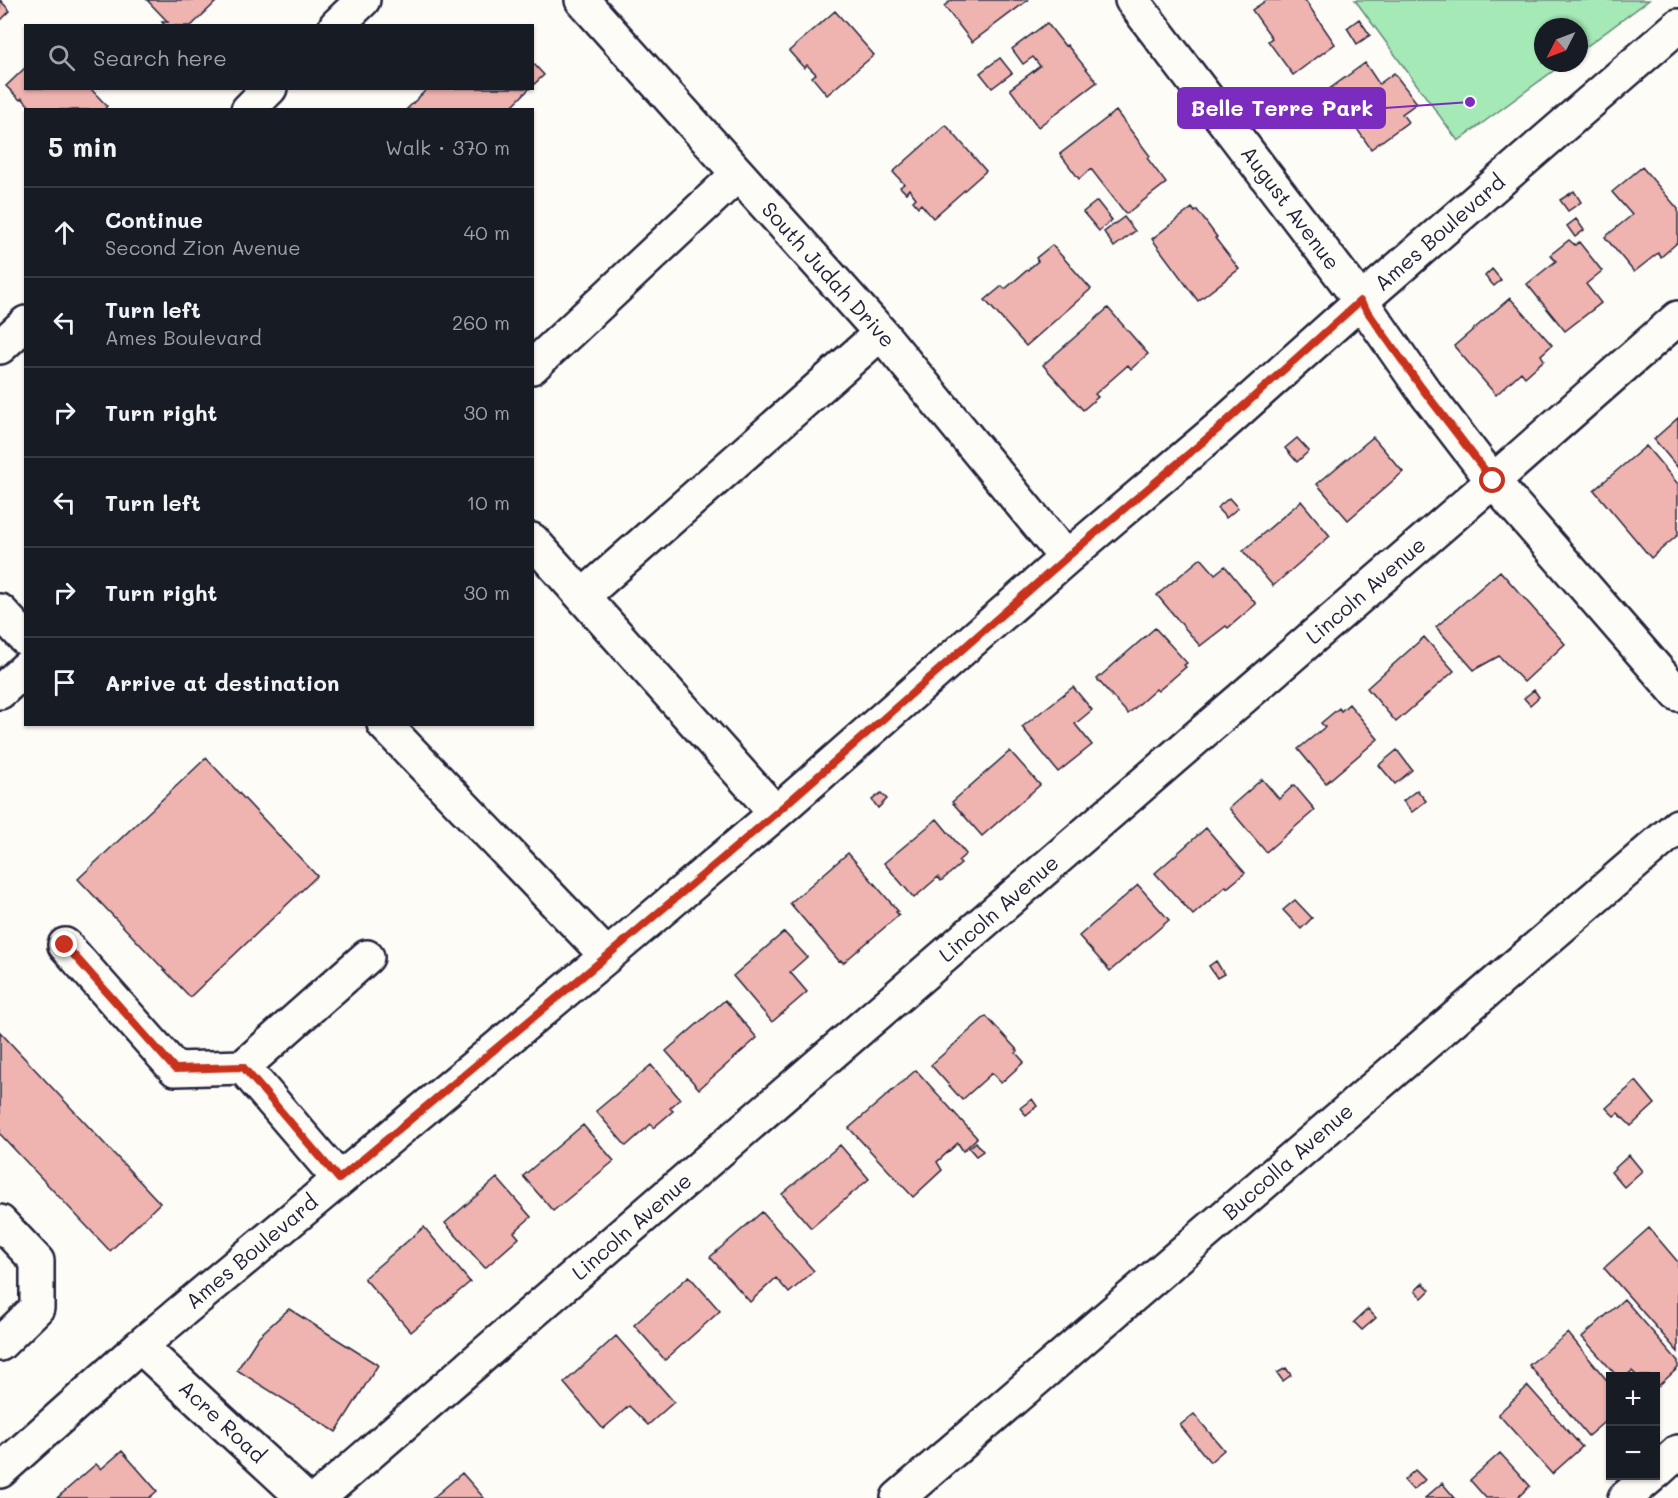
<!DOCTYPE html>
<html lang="en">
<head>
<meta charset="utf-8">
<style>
	body { margin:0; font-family:Mali,sans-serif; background:#242831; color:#f1f3f6 }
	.controls { position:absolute; right:18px; bottom:18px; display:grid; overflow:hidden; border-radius:0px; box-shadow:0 2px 4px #0004 }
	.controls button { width:54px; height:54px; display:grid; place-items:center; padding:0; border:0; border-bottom:2px solid #363941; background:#171b24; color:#f1f3f6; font:30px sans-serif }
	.compass { position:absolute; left:1534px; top:18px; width:54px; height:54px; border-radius:50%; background:#171b24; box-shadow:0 2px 4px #0004; rotate:228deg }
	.stop { position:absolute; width:18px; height:18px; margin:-14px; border:4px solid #c8321e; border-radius:50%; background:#fff }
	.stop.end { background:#c8321e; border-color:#fff; box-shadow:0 2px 6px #0008 }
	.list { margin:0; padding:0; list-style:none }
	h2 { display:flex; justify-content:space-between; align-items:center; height:78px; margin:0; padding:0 24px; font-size:26px }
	h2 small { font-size:20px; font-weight:400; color:#9ea1a6 }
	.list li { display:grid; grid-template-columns:39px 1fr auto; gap:18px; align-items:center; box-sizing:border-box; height:90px; padding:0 24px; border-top:2px solid #363941 }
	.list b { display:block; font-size:22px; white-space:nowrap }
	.list p { margin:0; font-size:20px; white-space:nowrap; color:#9ea1a6 }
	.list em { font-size:20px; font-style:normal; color:#9ea1a6 }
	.icon { flex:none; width:33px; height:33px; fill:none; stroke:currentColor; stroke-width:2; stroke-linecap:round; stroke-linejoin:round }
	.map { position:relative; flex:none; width:1678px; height:1498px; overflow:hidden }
	.search { position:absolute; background:#171b24; box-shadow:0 2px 4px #0004; left:24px; top:24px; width:510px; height:66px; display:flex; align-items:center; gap:15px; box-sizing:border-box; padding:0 21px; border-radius:0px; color:#9ea1a6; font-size:22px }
	.panel { position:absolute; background:#171b24; box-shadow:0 2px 4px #0004; left:24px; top:108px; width:510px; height:618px; border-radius:0px }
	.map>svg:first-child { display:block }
	.green { fill:#a4e9b6; stroke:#638678; stroke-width:1.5 }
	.building { fill:#efb3b0; stroke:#22223b; stroke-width:1.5 }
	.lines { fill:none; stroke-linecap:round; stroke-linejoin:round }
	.minor-casing { stroke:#22223b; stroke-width:38 }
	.minor { stroke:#fdfcf7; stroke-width:33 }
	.route { stroke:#c8321e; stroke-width:8 }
	.labels { text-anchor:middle; stroke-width:4.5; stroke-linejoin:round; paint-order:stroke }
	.street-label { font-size:21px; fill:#22223b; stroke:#fdfcf7 }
	.leader { fill:none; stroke:#7b2cbf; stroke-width:2 }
	.callout-dot { fill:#7b2cbf; stroke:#fdfcf7; stroke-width:2 }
	.callout { fill:#7b2cbf; stroke:#7b2cbf; stroke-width:2 }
	.callout-label { font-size:22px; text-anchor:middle; font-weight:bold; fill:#fff }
</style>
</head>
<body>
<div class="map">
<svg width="1678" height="1498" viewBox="0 0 1678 1498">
	<rect width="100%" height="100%" fill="#fdfcf7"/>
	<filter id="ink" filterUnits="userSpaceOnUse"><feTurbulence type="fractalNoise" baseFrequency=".0167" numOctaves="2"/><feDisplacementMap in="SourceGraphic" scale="12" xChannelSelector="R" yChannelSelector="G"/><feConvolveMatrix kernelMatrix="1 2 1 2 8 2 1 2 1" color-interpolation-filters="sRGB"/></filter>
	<g filter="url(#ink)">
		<!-- green -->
		<path class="green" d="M 1355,0 L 1649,0 L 1579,52 L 1579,27 L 1543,27 L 1543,63 L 1564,63 L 1458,141 Z"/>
		<!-- building -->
		<path class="building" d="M 0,0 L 10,11 L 0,21 Z
			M 147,0 L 218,0 L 191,26 L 165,26 L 162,22 L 168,22 Z
			M 952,0 L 1028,0 L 972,42 L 944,6 Z
			M 1267,0 L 1305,0 L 1335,44 L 1293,75 L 1268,41 L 1272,38 L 1252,10 Z
			M 835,11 L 874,55 L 827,95 L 812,77 L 816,74 L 807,65 L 804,68 L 789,51 Z
			M 1359,19 L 1370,35 L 1357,44 L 1347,28 Z
			M 1047,23 L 1065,46 L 1067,45 L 1097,82 L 1038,127 L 1010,89 L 1040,66 L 1033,57 L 1023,64 L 1012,49 Z
			M 1000,58 L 1012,73 L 992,88 L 980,73 Z
			M 532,62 L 544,75 L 532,86 Z
			M 1365,63 L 1379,84 L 1394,73 L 1417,103 L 1402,114 L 1408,122 L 1371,149 L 1348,116 L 1333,127 L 1313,101 Z
			M 26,67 L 26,88 L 90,88 L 107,106 L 104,110 L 33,110 L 22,98 L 20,100 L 6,86 Z
			M 428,88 L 530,88 L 508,110 L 406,110 Z
			M 1116,111 L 1150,156 L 1147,158 L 1166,183 L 1126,214 L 1091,169 L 1079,179 L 1060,154 Z
			M 946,125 L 986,171 L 933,218 L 921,204 L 918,207 L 913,201 L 916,198 L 909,189 L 906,193 L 900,187 L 904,184 L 893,172 Z
			M 1642,167 L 1678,209 L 1678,242 L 1661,257 L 1658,253 L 1634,272 L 1605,237 L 1632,215 L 1612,192 Z
			M 1574,191 L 1581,202 L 1568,211 L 1560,200 Z
			M 1097,201 L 1112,220 L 1099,231 L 1083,212 Z
			M 1192,208 L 1195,212 L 1197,210 L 1217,237 L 1215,238 L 1239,269 L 1198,301 L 1152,239 Z
			M 1124,217 L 1135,231 L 1114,247 L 1104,232 Z
			M 1576,219 L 1584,230 L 1575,237 L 1567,226 Z
			M 1569,240 L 1575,245 L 1579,242 L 1602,271 L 1586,284 L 1601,303 L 1565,331 L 1527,284 L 1556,261 L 1550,255 Z
			M 1052,245 L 1091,289 L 1026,346 L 985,300 L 1002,286 L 1005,289 L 1038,261 L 1036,258 Z
			M 1492,269 L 1501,280 L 1494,286 L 1485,276 Z
			M 1510,298 L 1552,345 L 1541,355 L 1544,360 L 1525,377 L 1521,372 L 1496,395 L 1454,346 Z
			M 1108,308 L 1148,354 L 1131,369 L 1128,365 L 1095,394 L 1098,397 L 1083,410 L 1043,365 Z
			M 1678,418 L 1678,468 L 1654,439 Z
			M 1373,437 L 1403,472 L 1348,520 L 1317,484 Z
			M 1297,438 L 1309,451 L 1297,462 L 1285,448 Z
			M 1646,446 L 1678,484 L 1678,535 L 1651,558 L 1594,490 Z
			M 1229,498 L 1238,508 L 1226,518 L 1217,508 Z
			M 1301,501 L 1330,536 L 1273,586 L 1243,551 Z
			M 1201,558 L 1215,574 L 1225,566 L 1256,604 L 1228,628 L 1226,626 L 1200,646 L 1157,595 Z
			M 1500,571 L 1565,644 L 1524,682 L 1499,656 L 1474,670 L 1436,627 Z
			M 1155,628 L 1187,663 L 1184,665 L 1186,667 L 1158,691 L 1156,689 L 1128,714 L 1097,679 Z
			M 1424,637 L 1454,671 L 1396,722 L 1367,688 Z
			M 1073,687 L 1092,710 L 1075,724 L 1092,745 L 1058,772 L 1022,727 Z
			M 1534,690 L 1539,697 L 1530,705 L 1524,698 Z
			M 1349,704 L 1378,739 L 1326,783 L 1298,749 L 1325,727 L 1321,723 L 1339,708 L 1341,711 Z
			M 1397,750 L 1412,770 L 1395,784 L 1379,765 Z
			M 1010,751 L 1040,785 L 982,836 L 952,802 Z
			M 206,758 L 317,876 L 190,997 L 78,879 Z
			M 1262,779 L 1279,799 L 1294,785 L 1315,810 L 1266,852 L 1229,808 Z
			M 1417,790 L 1426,801 L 1412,812 L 1403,801 Z
			M 881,793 L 887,799 L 878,808 L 872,800 Z
			M 937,819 L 966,854 L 958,861 L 961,864 L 941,881 L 938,877 L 914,898 L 884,863 Z
			M 1206,828 L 1245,873 L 1227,888 L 1226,886 L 1193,915 L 1155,873 Z
			M 848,853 L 898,911 L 896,912 L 899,915 L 843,963 L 841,960 L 839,961 L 790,903 Z
			M 1138,885 L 1169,920 L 1110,971 L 1079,936 Z
			M 1295,900 L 1312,918 L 1301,929 L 1283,910 Z
			M 784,932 L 807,957 L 790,972 L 807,992 L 772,1022 L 733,976 Z
			M 1216,961 L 1224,974 L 1217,978 L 1209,966 Z
			M 725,1000 L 757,1038 L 699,1089 L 666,1051 Z
			M 986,1016 L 1018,1051 L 1016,1053 L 1024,1062 L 1001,1083 L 992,1073 L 962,1100 L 931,1065 Z
			M 0,1032 L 160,1203 L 110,1251 L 0,1134 Z
			M 651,1065 L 680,1099 L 670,1108 L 673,1111 L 653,1128 L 651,1124 L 626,1146 L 596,1111 Z
			M 916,1070 L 977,1138 L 963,1151 L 958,1143 L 937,1162 L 942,1170 L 913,1197 L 849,1128 Z
			M 1636,1081 L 1655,1104 L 1631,1126 L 1618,1113 L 1614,1116 L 1606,1108 Z
			M 1032,1099 L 1037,1106 L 1026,1115 L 1020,1108 Z
			M 583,1125 L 614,1161 L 553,1211 L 523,1176 Z
			M 976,1142 L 983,1151 L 976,1156 L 969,1148 Z
			M 840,1145 L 869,1179 L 811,1228 L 782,1194 Z
			M 1629,1155 L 1642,1171 L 1624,1187 L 1611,1172 Z
			M 497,1178 L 531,1217 L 514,1232 L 519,1238 L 485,1268 L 445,1223 Z
			M 762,1212 L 814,1271 L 789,1293 L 776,1278 L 750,1302 L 710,1257 Z
			M 424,1227 L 470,1282 L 411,1332 L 364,1278 Z
			M 1649,1228 L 1678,1262 L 1678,1352 L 1604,1268 Z
			M 689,1276 L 720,1311 L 665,1360 L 634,1325 Z
			M 1423,1283 L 1430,1290 L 1422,1298 L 1415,1291 Z
			M 1624,1299 L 1678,1361 L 1678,1368 L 1656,1388 L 1656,1376 L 1637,1376 L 1632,1371 L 1626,1376 L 1617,1376 L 1582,1337 Z
			M 289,1309 L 378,1365 L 336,1432 L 237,1370 L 259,1336 Z
			M 1368,1309 L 1376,1318 L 1362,1330 L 1354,1322 Z
			M 1568,1333 L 1610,1384 L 1610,1417 L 1588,1436 L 1529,1365 Z
			M 616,1336 L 674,1402 L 648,1425 L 629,1406 L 603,1429 L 564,1383 Z
			M 1286,1368 L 1291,1375 L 1283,1381 L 1277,1373 Z
			M 1528,1386 L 1582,1447 L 1552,1474 L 1498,1414 Z
			M 1194,1414 L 1224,1450 L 1210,1462 L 1180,1425 Z
			M 122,1451 L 157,1491 L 149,1498 L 57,1498 L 96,1464 L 101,1469 Z
			M 1500,1453 L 1530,1486 L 1517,1498 L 1486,1498 L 1470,1480 Z
			M 1415,1470 L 1425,1480 L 1413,1490 L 1404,1480 Z
			M 462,1473 L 484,1498 L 433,1498 Z
			M 1442,1483 L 1455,1498 L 1425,1498 Z"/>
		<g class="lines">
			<!-- minor casing -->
			<g class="minor-casing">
				<path id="minor" d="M 582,0 L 881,333 L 1066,558
					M 1132,0 L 1361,301 L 1421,387 L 1493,481 L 1678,694
					M 336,26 L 363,0
					M 248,110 L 270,88
					M 0,347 L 26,323
					M 532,367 L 738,174
					M 532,540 L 776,813
					M 583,596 L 881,333
					M 0,611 L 26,639
					M 0,692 L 26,668
					M 384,724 L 607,956
					M 65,945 L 175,1069 L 243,1067 L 339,1179
					M 243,1067 L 367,957
					M 0,1222 L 37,1261 L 37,1308 L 0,1344
					M 140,1346 L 304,1498
					M 0,1471 L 140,1346 L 607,956 L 776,813 L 1066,558 L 1218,429 L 1361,301 L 1678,26
					M 1656,1472 L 1678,1452
					M 318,1498 L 1493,481 L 1678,318
					M 898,1498 L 1678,826
					M 1625,1498 L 1651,1476"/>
			</g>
			<!-- minor -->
			<use href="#minor" class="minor"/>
		</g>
	</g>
	<g class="lines" filter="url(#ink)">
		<!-- route -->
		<path class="route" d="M 65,945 L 175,1069 L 243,1067 L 339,1179 L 607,956 L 776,813 L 1066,558 L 1218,429 L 1360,301 L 1421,387 L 1493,481"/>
	</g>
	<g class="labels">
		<!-- street labels -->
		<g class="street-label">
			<text transform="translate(1290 208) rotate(53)" y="7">August Avenue</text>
			<text transform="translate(1440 233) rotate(-41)" y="7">Ames Boulevard</text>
			<text transform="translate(828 275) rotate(48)" y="7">South Judah Drive</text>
			<text transform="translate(1366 591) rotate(-41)" y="7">Lincoln Avenue</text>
			<text transform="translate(999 909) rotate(-41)" y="7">Lincoln Avenue</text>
			<text transform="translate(1288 1162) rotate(-41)" y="7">Buccolla Avenue</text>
			<text transform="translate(632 1227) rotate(-41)" y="7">Lincoln Avenue</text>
			<text transform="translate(252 1252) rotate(-40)" y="7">Ames Boulevard</text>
			<text transform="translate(222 1422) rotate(43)" y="7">Acre Road</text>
		</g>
	</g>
	<!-- callouts -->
	<path class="leader" d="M1470 102L1385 108"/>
	<circle class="callout-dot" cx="1470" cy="102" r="6"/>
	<rect class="callout" x="1178" y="88" width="207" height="40" rx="6"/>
	<g class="callout-label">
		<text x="1282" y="116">Belle Terre Park</text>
	</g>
</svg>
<div class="controls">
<button>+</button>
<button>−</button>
</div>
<svg class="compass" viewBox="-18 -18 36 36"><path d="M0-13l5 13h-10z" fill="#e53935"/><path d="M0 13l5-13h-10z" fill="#9ea1a6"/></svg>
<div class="stop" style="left:1493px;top:481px"></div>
<div class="stop end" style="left:65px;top:945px"></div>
<div class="search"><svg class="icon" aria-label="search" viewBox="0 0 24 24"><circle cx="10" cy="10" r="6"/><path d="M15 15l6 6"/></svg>Search here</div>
<section class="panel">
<h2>5 min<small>Walk · 370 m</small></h2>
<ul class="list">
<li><svg class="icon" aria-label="ahead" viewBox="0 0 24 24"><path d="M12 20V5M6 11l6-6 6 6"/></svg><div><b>Continue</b><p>Second Zion Avenue</p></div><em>40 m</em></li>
<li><svg class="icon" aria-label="left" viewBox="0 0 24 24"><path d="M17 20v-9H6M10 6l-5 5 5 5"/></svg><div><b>Turn left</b><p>Ames Boulevard</p></div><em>260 m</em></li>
<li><svg class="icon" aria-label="right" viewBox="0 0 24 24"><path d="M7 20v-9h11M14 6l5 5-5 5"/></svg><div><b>Turn right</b></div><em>30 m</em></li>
<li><svg class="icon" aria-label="left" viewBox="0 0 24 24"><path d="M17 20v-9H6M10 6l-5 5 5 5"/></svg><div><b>Turn left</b></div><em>10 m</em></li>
<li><svg class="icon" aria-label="right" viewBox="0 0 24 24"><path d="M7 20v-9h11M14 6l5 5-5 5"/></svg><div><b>Turn right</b></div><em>30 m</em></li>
<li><svg class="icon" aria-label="arrive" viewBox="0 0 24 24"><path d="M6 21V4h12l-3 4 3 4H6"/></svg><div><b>Arrive at destination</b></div></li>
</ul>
</section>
</div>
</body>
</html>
